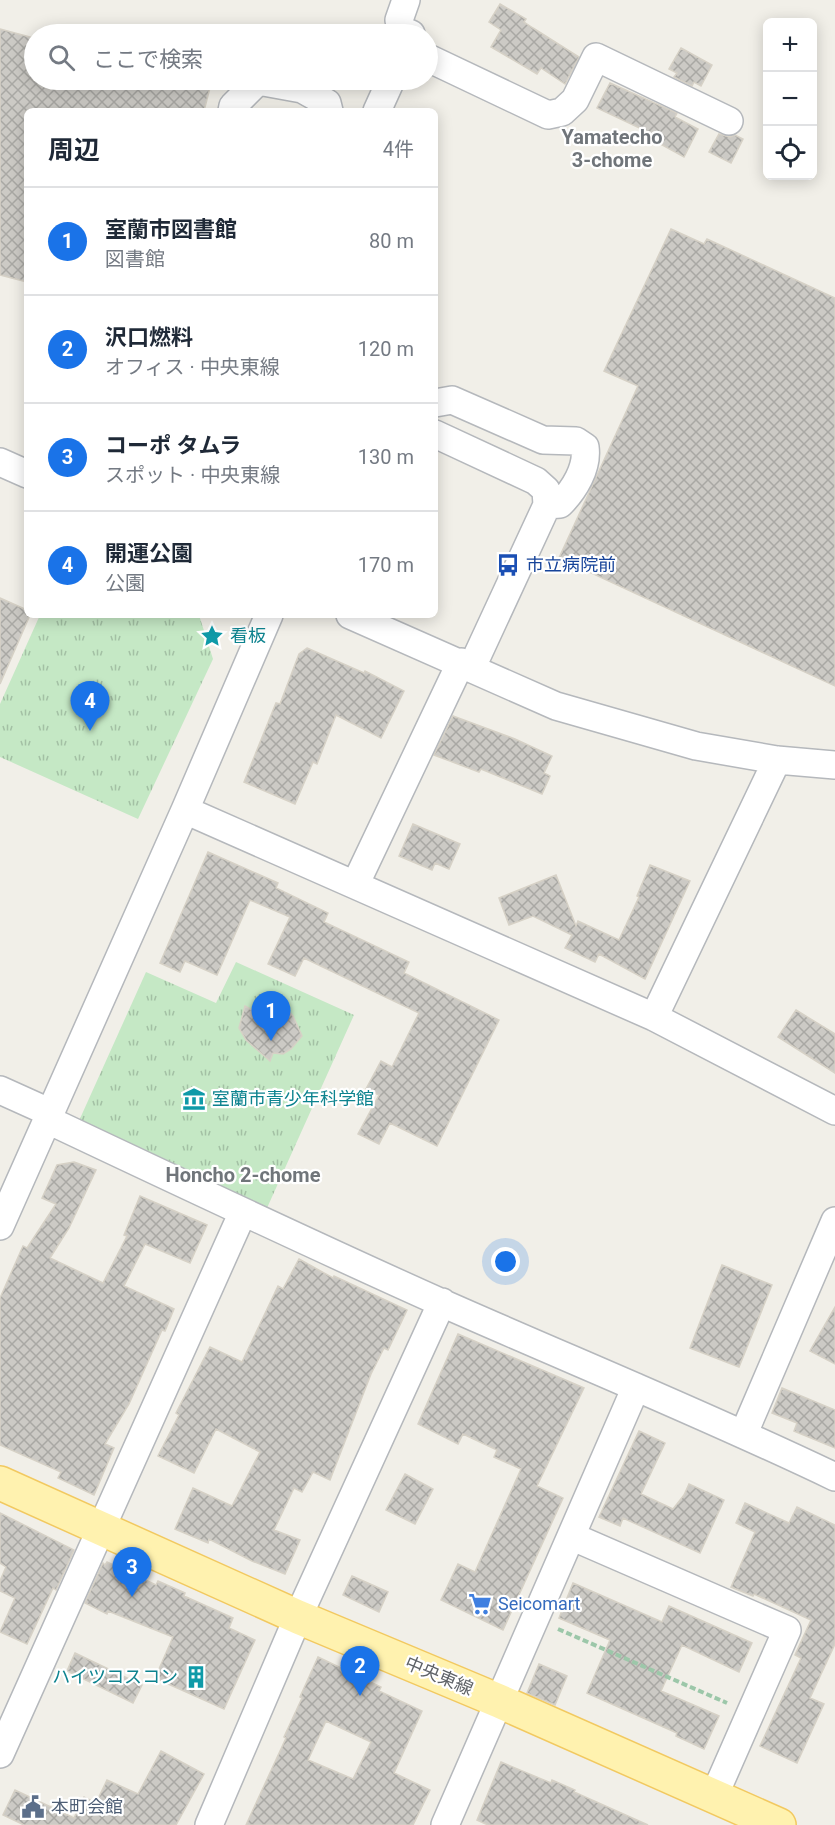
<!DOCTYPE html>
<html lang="ja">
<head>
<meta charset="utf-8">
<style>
	body { margin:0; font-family:Roboto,"Noto Sans JP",sans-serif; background:#f2f2f3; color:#1f2937 }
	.controls { position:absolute; right:18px; top:18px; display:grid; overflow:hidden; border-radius:9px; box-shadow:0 3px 15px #0003 }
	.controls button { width:54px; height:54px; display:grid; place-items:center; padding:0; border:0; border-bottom:2px solid #e0e1e3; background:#fff; color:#1f2937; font:30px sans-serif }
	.you { position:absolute; left:506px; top:1262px; width:21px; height:21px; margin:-15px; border:4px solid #fff; border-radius:50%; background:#1a73e8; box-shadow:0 0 0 9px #1a73e833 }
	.badge { display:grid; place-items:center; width:39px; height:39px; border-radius:50%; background:#1a73e8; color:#fff; font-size:20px; font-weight:700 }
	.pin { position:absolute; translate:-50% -50px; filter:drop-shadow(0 2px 3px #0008) }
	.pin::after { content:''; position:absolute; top:32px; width:21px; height:18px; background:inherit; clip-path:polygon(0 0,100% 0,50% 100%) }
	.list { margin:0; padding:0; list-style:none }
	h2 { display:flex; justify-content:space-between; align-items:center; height:78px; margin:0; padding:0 24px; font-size:26px }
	h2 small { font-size:20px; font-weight:400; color:#747a83 }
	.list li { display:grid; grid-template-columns:39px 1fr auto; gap:18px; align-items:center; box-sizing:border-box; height:108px; padding:0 24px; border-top:2px solid #e0e1e3 }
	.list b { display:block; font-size:22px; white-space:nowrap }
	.list p { margin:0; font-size:20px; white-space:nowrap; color:#747a83 }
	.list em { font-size:20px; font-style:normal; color:#747a83 }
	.icon { flex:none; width:33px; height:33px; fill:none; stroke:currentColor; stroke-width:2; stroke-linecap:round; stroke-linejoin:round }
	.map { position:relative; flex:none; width:835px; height:1825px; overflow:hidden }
	.search { position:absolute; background:#fff; box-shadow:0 3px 15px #0003; left:24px; top:24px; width:414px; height:66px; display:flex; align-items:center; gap:15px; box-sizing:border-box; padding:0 21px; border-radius:33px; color:#747a83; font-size:22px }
	.panel { position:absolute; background:#fff; box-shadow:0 3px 15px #0003; left:24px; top:108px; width:414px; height:510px; border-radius:9px }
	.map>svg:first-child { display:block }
	.park { fill:url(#park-tufts) }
	.building { fill:url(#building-cross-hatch); stroke:#d6d1c6; stroke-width:1.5; fill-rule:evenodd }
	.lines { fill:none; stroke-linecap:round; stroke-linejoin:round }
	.minor-casing { stroke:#b5b8bc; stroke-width:30 }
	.major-casing { stroke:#f2c960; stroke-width:36 }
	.path { stroke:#9cc7a9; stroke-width:4; stroke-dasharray:6 3; stroke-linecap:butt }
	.minor { stroke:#fff; stroke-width:27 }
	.major { stroke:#fff2af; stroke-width:33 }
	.labels { text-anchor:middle; stroke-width:4.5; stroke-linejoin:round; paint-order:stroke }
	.transit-label { font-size:18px; fill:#164399; stroke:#fff; text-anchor:start }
	.culture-label { font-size:18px; fill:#0d838f; stroke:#fff; text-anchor:start }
	.shop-label { font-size:18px; fill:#366cbe; stroke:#fff; text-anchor:start }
	.street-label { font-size:18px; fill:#5f6368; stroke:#fff }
	.service-label { font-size:18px; fill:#4e5e75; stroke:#fff; text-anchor:start }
	.neighbourhood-label { font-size:20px; font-weight:bold; fill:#70757a; stroke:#fff }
</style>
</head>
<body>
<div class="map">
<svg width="835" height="1825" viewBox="0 0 835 1825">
	<defs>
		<pattern id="park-tufts" width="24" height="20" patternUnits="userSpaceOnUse" patternTransform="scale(1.5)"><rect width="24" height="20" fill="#c5e8c5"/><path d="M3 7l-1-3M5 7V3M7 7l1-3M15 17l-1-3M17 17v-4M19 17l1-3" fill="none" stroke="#a3c0a4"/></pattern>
		<pattern id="building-cross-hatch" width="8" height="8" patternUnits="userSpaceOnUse" patternTransform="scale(1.5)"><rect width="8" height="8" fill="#cccac5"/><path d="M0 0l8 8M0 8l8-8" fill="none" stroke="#a9a8a4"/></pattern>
	</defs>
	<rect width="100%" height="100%" fill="#f1efe8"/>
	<!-- park -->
	<path class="park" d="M 40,615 L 199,615 L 213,659 L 138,819 L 0,757 L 0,704 Z
		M 236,962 L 354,1015 L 267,1208 L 78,1123 L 146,972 L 216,1003 Z"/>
	<!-- building -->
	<path class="building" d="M 500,4 L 526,19 L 524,22 L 533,28 L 579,57 L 565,84 L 541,68 L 537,74 L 491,47 L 501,30 L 489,22 Z
		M 0,29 L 34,38 L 34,80 L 212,80 L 204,111 L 27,111 L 27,282 L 0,275 Z
		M 681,48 L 712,65 L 701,86 L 694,82 L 692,86 L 674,77 L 677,73 L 669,69 Z
		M 610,83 L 677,113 L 675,117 L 698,129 L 684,157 L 644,135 L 646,131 L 597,108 Z
		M 719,134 L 730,137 L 735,135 L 743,139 L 731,163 L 709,152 Z
		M 671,229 L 704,244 L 707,239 L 835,298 L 835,686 L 559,558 L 638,386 L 604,371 Z
		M 0,598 L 27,610 L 27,615 L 30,615 L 0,684 Z
		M 307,648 L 364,673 L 365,671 L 404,691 L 381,738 L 336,715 L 317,764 L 313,762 L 295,804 L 244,782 L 276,703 L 280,704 L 299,654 Z
		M 453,716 L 515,739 L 552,756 L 544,773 L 550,776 L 542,794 L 481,769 L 479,772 L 434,755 Z
		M 413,824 L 460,844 L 449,869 L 435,863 L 432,870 L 399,856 Z
		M 208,852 L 278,883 L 276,888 L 328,913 L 324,922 L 409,962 L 404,973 L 499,1020 L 437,1146 L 390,1123 L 379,1144 L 358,1134 L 379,1095 L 366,1089 L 381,1061 L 392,1067 L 419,1013 L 304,958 L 295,976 L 268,964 L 290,917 L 250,900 L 217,975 L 185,961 L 180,972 L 160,963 Z
		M 650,865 L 690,881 L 645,979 L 599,954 L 595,962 L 565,948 L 572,935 L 533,916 L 509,925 L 499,898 L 556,875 L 576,926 L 578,921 L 619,940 L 639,897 L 637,896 Z
		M 245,1006 L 259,1014 L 271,1008 L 284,1006 L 293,1016 L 302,1036 L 291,1049 L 283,1054 L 273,1053 L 270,1061 L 246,1040 L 239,1028 Z
		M 796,1010 L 835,1034 L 835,1073 L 778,1037 Z
		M 74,1162 L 96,1170 L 69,1228 L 50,1258 L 103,1283 L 127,1236 L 124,1235 L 140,1196 L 207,1225 L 190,1263 L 145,1244 L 124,1286 L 174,1309 L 165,1331 L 162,1330 L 129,1404 L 105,1444 L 114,1448 L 94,1495 L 58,1478 L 61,1472 L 0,1445 L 0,1298 L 23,1246 L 27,1248 L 56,1204 L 42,1198 L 57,1165 Z
		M 299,1259 L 333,1278 L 334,1276 L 407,1310 L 388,1350 L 384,1348 L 371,1374 L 330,1480 L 313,1472 L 302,1492 L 294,1488 L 274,1530 L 300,1540 L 285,1574 L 252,1561 L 209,1539 L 208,1543 L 175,1529 L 193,1488 L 232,1506 L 260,1452 L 216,1429 L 194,1473 L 158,1456 L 179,1415 L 176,1413 L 210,1347 L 242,1362 L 278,1286 L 283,1289 Z
		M 722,1265 L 772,1285 L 739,1367 L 690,1348 Z
		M 835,1307 L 835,1364 L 810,1351 Z
		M 458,1334 L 584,1388 L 537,1486 L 563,1498 L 503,1630 L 441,1600 L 458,1564 L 475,1572 L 521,1469 L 494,1457 L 497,1450 L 463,1434 L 458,1444 L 418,1424 Z
		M 782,1388 L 835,1410 L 835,1448 L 794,1431 L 797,1423 L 772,1413 Z
		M 639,1431 L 665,1443 L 641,1494 L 673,1509 L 684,1495 L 689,1484 L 724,1500 L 700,1553 L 623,1518 L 620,1526 L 599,1517 Z
		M 405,1474 L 433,1489 L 415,1524 L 386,1510 Z
		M 745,1503 L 789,1523 L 797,1507 L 835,1525 L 835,1644 L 810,1698 L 824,1704 L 797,1763 L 760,1746 L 801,1658 L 795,1655 L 811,1620 L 754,1594 L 753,1596 L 731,1587 L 755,1532 L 736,1523 Z
		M 0,1513 L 74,1550 L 56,1590 L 53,1588 L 27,1644 L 0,1632 L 15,1598 L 0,1591 L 0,1581 L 6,1567 L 0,1563 Z
		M 107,1562 L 156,1585 L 158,1581 L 185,1593 L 184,1596 L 233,1618 L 229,1628 L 255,1640 L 224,1709 L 155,1678 L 173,1637 L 108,1611 L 107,1614 L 85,1603 L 103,1563 L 105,1565 Z
		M 352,1576 L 388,1592 L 379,1612 L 343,1595 Z
		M 573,1583 L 662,1622 L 669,1606 L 752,1643 L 739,1672 L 682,1645 L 661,1691 L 719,1716 L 704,1749 L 676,1736 L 677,1733 L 587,1693 L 610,1640 L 559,1618 Z
		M 75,1653 L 142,1685 L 133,1703 L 67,1671 Z
		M 318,1657 L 381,1687 L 379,1691 L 422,1711 L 394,1773 L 430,1790 L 413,1825 L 246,1825 L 286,1738 L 284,1737 L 302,1698 L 300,1697 ZM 326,1721 L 371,1742 L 353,1779 L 308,1760 Z
		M 539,1664 L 567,1676 L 555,1705 L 527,1693 Z
		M 161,1751 L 204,1774 L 176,1825 L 24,1825 L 3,1815 L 15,1790 L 74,1818 L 84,1797 L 96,1803 L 107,1780 L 138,1794 Z
		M 501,1762 L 551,1783 L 552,1780 L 575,1790 L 574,1792 L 648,1825 L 488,1825 L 477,1820 Z"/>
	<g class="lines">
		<!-- minor casing -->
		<g class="minor-casing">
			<path id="minor" d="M 406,0 L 399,20 L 402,30 L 411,34
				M 428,58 L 548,115 L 562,112 L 575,100 L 596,57 L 729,121
				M 232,111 L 233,106 L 258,81 L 302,89 L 327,103 L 329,111
				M 377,111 L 391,80
				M 435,403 L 452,400 L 543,440 L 576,441 L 585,447 C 588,468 574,490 560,504 L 547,505
				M 435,434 L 536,481 L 546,490 L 547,505 L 472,667
				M 0,462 L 27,474
				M 350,615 L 556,706 L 696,746 L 777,760 L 835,765
				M 185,810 L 654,1017 L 835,1111
				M 355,885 L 461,662
				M 654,1017 L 777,760
				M 0,1090 L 51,1113
				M 48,1120 C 179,1182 310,1244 442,1303 C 573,1361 706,1415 835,1477
				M 0,1226 L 185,810 L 269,615
				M 744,1433 L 835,1221
				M 571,1536 L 787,1630 L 714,1796
				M 0,1754 L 243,1212
				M 209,1825 L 298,1617 L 442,1302
				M 445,1825 L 636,1387"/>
		</g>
		<!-- major casing -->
		<g class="major-casing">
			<path id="major" d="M 0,1483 L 298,1617 L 499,1701 L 779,1825"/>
		</g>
		<!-- path -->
		<path class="path" d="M 558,1629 L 727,1703"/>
		<!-- minor -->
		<use href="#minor" class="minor"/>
		<!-- major -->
		<use href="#major" class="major"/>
	</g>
	<!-- icons -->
	<defs>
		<g id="bus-bare" transform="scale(1.8)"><path d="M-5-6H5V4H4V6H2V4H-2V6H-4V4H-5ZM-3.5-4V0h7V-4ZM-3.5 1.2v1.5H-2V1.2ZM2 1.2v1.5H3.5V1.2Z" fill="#1a4fb4" stroke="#fff" stroke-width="2.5" paint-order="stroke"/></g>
		<g id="sight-bare" transform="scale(1.8)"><path d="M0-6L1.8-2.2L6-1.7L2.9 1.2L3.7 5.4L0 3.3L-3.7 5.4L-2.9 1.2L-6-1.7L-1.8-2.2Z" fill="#0f9aa8" stroke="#fff" stroke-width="2.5" paint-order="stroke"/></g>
		<g id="museum-bare" transform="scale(1.8)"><path d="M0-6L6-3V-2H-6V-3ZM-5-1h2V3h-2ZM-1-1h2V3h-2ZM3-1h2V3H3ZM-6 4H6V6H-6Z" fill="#0f9aa8" stroke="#fff" stroke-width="2.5" paint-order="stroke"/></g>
		<g id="supermarket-bare" transform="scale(1.8)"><path d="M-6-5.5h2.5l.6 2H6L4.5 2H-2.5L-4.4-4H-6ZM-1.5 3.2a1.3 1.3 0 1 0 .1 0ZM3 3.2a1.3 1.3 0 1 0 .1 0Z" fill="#3f7fe0" stroke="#fff" stroke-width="2.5" paint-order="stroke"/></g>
		<g id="building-bare" transform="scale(1.8)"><path d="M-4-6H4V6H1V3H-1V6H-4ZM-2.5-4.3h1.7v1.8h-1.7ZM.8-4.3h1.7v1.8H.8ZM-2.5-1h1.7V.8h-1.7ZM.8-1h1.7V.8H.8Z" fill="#0f9aa8" stroke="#fff" stroke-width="2.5" paint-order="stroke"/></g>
		<g id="civic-bare" transform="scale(1.8)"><path d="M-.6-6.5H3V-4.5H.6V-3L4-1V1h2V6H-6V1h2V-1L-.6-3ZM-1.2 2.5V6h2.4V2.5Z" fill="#5c6f8a" stroke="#fff" stroke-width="2.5" paint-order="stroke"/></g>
	</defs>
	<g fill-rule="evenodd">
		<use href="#bus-bare" x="508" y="565"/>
		<use href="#sight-bare" x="212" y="636"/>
		<use href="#museum-bare" x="194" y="1099"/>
		<use href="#supermarket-bare" x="480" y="1604"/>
		<use href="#building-bare" x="196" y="1677"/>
		<use href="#civic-bare" x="33" y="1807"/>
	</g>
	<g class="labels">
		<!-- transit labels -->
		<g class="transit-label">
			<text x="526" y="571">市立病院前</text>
		</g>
		<!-- culture labels -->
		<g class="culture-label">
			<text x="230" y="642">看板</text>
			<text x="212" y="1105">室蘭市青少年科学館</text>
			<text x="178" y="1683" text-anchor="end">ハイツコスコン</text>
		</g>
		<!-- shop labels -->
		<g class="shop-label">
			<text x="498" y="1610">Seicomart</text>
		</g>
		<!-- street labels -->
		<g class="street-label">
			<text transform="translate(439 1676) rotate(23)" y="6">中央東線</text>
		</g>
		<!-- service labels -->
		<g class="service-label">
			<text x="51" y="1813">本町会館</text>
		</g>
		<!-- neighbourhood labels -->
		<g class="neighbourhood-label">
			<text x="612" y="144">Yamatecho<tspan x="612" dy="23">3-chome</tspan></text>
			<text x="243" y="1182">Honcho 2-chome</text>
		</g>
	</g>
</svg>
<div class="controls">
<button>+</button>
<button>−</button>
<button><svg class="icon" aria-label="locate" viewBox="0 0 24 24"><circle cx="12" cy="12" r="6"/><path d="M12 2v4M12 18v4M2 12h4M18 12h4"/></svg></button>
</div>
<div class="you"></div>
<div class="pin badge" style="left:271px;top:1041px">1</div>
<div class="pin badge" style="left:360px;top:1696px">2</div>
<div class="pin badge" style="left:132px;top:1597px">3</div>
<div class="pin badge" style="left:90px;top:731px">4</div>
<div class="search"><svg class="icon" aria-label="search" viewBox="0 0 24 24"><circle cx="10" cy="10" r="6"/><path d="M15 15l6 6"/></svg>ここで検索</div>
<section class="panel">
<h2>周辺<small>4件</small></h2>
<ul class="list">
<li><span class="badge">1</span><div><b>室蘭市図書館</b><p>図書館</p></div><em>80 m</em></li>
<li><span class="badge">2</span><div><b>沢口燃料</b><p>オフィス · 中央東線</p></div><em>120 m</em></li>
<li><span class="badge">3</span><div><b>コーポ タムラ</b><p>スポット · 中央東線</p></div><em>130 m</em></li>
<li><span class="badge">4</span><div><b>開運公園</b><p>公園</p></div><em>170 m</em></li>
</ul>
</section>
</div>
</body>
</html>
